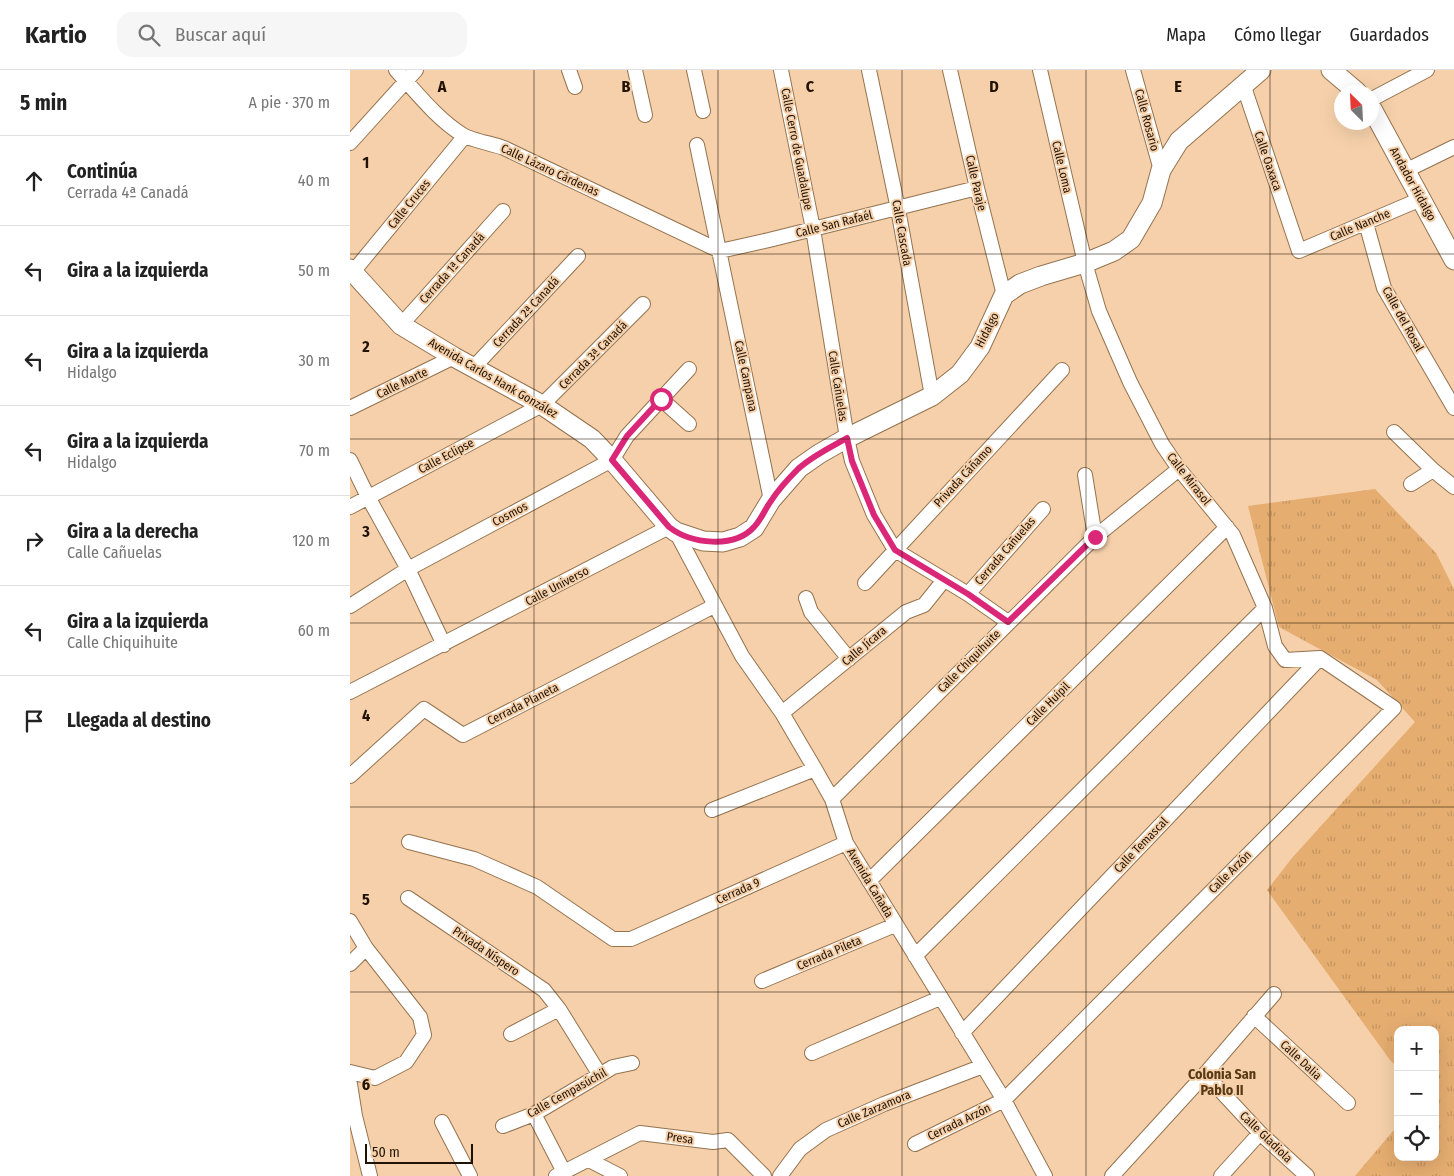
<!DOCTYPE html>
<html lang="es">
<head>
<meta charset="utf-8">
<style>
	body { margin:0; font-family:"Fira Sans Condensed",sans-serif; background:#f6f6f6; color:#222 }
	.controls { position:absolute; right:15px; bottom:15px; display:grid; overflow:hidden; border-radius:10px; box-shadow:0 5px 20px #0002 }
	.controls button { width:45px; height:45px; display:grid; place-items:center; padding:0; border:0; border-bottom:1px solid #e0e0e0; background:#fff; color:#222; font:25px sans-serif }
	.compass { position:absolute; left:984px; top:15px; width:45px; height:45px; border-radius:50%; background:#fff; box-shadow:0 5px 20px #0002; rotate:336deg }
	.scale { position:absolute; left:15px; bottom:12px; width:108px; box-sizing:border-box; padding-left:5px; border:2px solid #201305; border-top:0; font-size:14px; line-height:18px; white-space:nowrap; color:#201305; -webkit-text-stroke:4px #f5d0aa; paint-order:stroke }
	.stop { position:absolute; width:15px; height:15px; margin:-11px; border:4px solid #db2777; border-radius:50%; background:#fff }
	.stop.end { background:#db2777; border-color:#fff; box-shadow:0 1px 5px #0008 }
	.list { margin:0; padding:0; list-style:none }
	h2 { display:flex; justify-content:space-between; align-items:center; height:65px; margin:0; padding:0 20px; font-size:21px }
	h2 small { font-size:16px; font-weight:400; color:#767676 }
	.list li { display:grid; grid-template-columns:32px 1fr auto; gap:15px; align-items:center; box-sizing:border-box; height:90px; padding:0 20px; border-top:1px solid #e0e0e0 }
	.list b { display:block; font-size:19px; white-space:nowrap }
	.list p { margin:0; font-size:16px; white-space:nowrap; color:#767676 }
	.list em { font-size:16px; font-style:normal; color:#767676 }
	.icon { flex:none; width:28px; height:28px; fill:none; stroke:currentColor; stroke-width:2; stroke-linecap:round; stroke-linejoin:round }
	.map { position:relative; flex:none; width:1104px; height:1106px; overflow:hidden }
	header { display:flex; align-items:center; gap:30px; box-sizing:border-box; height:70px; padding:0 25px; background:#fff; border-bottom:1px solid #e0e0e0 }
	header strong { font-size:24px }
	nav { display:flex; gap:28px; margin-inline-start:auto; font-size:18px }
	.search { width:350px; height:45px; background:#f6f6f6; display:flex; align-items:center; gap:12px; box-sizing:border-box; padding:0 18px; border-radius:15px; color:#767676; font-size:19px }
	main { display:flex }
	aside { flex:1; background:#fff }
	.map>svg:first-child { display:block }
	.grass { fill:url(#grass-tufts) }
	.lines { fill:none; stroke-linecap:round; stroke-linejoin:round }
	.street-casing { stroke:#94734f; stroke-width:16 }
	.secondary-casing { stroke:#94734f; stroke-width:21 }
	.street { stroke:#fff; stroke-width:14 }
	.secondary { stroke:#fff; stroke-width:19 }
	.route { stroke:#db2777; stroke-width:6 }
	.grid { fill:none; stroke:#201305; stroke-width:1; stroke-opacity:0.55 }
	.labels { text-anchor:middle; stroke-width:4; stroke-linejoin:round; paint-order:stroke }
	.street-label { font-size:12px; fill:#201305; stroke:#f5d0aa }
	.neighbourhood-label { font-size:14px; font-weight:bold; fill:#573915; stroke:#f5d0aa }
	.grid-label { font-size:16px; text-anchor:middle; font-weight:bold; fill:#201305; stroke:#f5d0aa; stroke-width:4; stroke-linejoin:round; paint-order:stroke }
</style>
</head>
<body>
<header>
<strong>Kartio</strong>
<div class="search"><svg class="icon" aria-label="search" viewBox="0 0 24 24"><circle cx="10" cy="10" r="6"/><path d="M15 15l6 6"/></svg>Buscar aquí</div>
<nav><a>Mapa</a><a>Cómo llegar</a><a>Guardados</a></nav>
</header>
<main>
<aside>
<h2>5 min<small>A pie · 370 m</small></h2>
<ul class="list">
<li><svg class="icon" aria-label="ahead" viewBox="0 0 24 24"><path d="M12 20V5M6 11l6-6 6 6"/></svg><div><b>Continúa</b><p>Cerrada 4ª Canadá</p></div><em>40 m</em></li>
<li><svg class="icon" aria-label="left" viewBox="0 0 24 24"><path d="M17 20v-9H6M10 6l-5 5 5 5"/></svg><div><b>Gira a la izquierda</b></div><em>50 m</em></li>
<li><svg class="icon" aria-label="left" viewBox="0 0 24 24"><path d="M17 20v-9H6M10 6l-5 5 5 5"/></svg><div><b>Gira a la izquierda</b><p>Hidalgo</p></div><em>30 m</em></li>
<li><svg class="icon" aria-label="left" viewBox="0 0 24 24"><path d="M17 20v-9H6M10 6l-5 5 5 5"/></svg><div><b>Gira a la izquierda</b><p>Hidalgo</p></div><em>70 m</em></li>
<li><svg class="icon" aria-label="right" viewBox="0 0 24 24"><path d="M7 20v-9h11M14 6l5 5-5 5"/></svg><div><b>Gira a la derecha</b><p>Calle Cañuelas</p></div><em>120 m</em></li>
<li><svg class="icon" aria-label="left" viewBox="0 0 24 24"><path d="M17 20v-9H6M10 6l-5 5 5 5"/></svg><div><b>Gira a la izquierda</b><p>Calle Chiquihuite</p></div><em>60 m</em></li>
<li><svg class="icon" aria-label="arrive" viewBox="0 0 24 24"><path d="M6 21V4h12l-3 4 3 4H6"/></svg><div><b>Llegada al destino</b></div></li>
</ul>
</aside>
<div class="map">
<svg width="1104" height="1106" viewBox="0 0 1104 1106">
	<defs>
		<pattern id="grass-tufts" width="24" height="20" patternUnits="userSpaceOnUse" patternTransform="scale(1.25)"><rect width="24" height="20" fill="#e5ad70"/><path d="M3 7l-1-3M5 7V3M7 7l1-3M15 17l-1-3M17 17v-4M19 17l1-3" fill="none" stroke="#c49460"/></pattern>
	</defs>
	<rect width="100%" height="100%" fill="#f5d0aa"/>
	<!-- grass -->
	<path class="grass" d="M 1025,419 L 1086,483 L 1104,519 L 1104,1106 L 1005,1106 L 1048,1055 L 1048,1087 L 1085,1087 L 1085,960 L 1048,960 L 1048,998 L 1040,990 L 917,820 L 942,788 L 1065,652 L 1027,610 L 929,557 L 898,436 Z"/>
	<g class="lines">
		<!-- street casing -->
		<g class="street-casing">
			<path id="street" d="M 46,0 C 66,22 88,50 113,65 C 121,70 143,74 154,78 L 370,181
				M 219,0 L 225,17
				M 285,0 L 295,45
				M 344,0 L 353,41
				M 431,0 L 463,159 L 497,368 L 502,391 L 524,445 L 545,480 L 618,524 L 658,552
				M 519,0 L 548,139 L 582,326
				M 600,0 L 627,118 L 654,225
				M 690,0 L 735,193 L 749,241 L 780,312 L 812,374 L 829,399 L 883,465 L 915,538 L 925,576 L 935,590 L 970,588
				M 783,0 L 811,100
				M 893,14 L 949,181 L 1071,129
				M 1022,29 L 1077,0
				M 0,73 L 66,0
				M 347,75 L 421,430
				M 1055,101 L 1104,77
				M 1016,153 L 1034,218 L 1104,338
				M 370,181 L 419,170 L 627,118
				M 3,202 L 114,67
				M 51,255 L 153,141
				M 124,297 L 228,186
				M 311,329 L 339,354
				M 0,338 L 104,287
				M 1044,362 L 1083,400 L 1104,417
				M 0,390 L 18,427 L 58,499 L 94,575
				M 735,405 L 745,467
				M 1061,414 L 1083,400
				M 0,437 L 192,335 L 293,234
				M 326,462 L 392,586 L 432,643 L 465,699 L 482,729 L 496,773 L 654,1030 L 695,1106
				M 515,513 L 712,300
				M 618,524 L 693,439
				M 456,528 L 461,542 L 499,589
				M 0,536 L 58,499 L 262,390 L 277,366 L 339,299
				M 0,622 L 319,457
				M 432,643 L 556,542 L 574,535 L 594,510
				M 0,706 L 74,639 L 113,665 L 364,536
				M 482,729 L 745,467 L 829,399
				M 362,740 L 465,699
				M 59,772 L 124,789 L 187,817 L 263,869 L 281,869 L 496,773
				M 519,811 L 877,457
				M 58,828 L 194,920 L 209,939 L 250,1005
				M 0,851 L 16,878 L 70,947 L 74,965 L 56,992 L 25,1008 L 0,1002
				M 565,886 L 915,538
				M 0,894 L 16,878
				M 412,911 L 545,855
				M 904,946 L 998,1033
				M 612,963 L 970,588
				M 161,964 L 209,939
				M 462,983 L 590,928
				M 855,1004 L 910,1063 L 957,1106
				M 0,1014 L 5,1046 L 20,1106
				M 184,1044 L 214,1102
				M 92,1052 L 120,1106
				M 153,1056 L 184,1044 L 263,997 L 282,993
				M 565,1074 L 654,1030 L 1044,638 L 970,588
				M 239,1090 L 270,1106
				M 206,1106 L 290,1063 L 363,1072 L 378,1070 L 414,1106
				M 430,1106 L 450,1079 L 476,1060 L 534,1034 L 633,996
				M 762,1106 L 855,1004 L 924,924
				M 871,1106 L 910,1063"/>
		</g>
		<!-- secondary casing -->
		<g class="secondary-casing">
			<path id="secondary" d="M 981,0 L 1007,22
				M 1022,39 L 1104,190
				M 0,199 L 51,255 L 104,287 L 192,335 L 242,369 L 262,390 L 319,457 L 326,462 L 353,471 L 373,472 L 390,467 L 404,458 L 421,430 L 449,398 L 469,384 L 497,368 L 582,326 L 610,304 L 630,277 L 654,225 L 670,214 L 691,206 L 735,193 L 764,181 L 781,169 L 802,133 L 811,100 L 829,71 L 911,0"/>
		</g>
		<!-- street -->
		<use href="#street" class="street"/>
		<!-- secondary -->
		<use href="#secondary" class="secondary"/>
	</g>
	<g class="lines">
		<!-- route -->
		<path class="route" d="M 311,329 L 277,366 L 262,390 L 319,457 C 341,474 384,479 404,457 C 411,450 415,439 421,431 C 428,420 439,408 448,399 C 462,386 481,377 497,368 L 502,391 L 524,445 L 545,480 L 618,524 L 658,552 L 745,467"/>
	</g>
	<!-- grid -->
	<path class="grid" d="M 184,0 L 184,1106M 368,0 L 368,1106M 552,0 L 552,1106M 736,0 L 736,1106M 920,0 L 920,1106M 0,184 L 1104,184M 0,369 L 1104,369M 0,553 L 1104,553M 0,737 L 1104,737M 0,922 L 1104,922"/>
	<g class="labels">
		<!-- street labels -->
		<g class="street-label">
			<text transform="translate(797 50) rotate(75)" y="4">Calle Rosario</text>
			<text transform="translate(447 79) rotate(79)" y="4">Calle Cerro de Guadalupe</text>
			<text transform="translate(918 91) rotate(71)" y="4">Calle Oaxaca</text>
			<text transform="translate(712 97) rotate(77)" y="4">Calle Loma</text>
			<text transform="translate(200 100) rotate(25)" y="4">Calle Lázaro Cárdenas</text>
			<text transform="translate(626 113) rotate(77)" y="4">Calle Paraje</text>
			<text transform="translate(1063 114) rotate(61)" y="4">Andador Hidalgo</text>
			<text transform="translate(59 134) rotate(-51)" y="4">Calle Cruces</text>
			<text transform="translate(484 154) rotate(-14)" y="4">Calle San Rafaél</text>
			<text transform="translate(1010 155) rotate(-23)" y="4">Calle Nanche</text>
			<text transform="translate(552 163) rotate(80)" y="4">Calle Cascada</text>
			<text transform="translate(102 198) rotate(-48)" y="4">Cerrada 1ª Canadá</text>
			<text transform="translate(176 242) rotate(-47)" y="4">Cerrada 2ª Canadá</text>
			<text transform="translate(1053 249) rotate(61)" y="4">Calle del Rosal</text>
			<text transform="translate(637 260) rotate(-63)" y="4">Hidalgo</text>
			<text transform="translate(243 285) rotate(-45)" y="4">Cerrada 3ª Canadá</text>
			<text transform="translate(396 306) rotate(78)" y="4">Calle Campana</text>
			<text transform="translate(143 308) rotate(30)" y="4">Avenida Carlos Hank González</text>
			<text transform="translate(52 313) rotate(-26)" y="4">Calle Marte</text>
			<text transform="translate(488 316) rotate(81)" y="4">Calle Cañuelas</text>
			<text transform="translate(96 386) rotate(-28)" y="4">Calle Eclipse</text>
			<text transform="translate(613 406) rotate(-47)" y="4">Privada Cáñamo</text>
			<text transform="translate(839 409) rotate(52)" y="4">Calle Mirasol</text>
			<text transform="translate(160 444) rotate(-28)" y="4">Cosmos</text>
			<text transform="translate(655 481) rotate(-49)" y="4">Cerrada Cañuelas</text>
			<text transform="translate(207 516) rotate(-28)" y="4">Calle Universo</text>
			<text transform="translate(514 576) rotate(-40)" y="4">Calle Jícara</text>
			<text transform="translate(619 591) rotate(-45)" y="4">Calle Chiquihuite</text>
			<text transform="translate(173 634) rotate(-27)" y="4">Cerrada Planeta</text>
			<text transform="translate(698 634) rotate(-45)" y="4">Calle Huipil</text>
			<text transform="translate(791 775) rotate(-46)" y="4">Calle Temascal</text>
			<text transform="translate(880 802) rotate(-45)" y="4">Calle Arzón</text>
			<text transform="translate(520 813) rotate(59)" y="4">Avenida Cañada</text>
			<text transform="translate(388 821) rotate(-24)" y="4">Cerrada 9</text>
			<text transform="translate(136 881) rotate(34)" y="4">Privada Níspero</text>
			<text transform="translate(479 883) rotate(-23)" y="4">Cerrada Pileta</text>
			<text transform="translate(951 990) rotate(43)" y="4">Calle Dalia</text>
			<text transform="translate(217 1023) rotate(-29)" y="4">Calle Cempasúchil</text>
			<text transform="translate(524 1039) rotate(-23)" y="4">Calle Zarzamora</text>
			<text transform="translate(609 1052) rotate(-26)" y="4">Cerrada Arzón</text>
			<text transform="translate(916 1067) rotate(44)" y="4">Calle Gladiola</text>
			<text transform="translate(330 1068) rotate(7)" y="4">Presa</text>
		</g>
		<!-- neighbourhood labels -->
		<g class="neighbourhood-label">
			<text x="872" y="1009">Colonia San<tspan x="872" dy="16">Pablo II</tspan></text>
		</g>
	</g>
	<g class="grid-label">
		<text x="92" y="22">A</text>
		<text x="276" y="22">B</text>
		<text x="460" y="22">C</text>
		<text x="644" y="22">D</text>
		<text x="828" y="22">E</text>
		<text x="16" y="98">1</text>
		<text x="16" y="282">2</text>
		<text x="16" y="467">3</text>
		<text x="16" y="651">4</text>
		<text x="16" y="835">5</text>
		<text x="16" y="1020">6</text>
	</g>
</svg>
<div class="controls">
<button>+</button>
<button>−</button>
<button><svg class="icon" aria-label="locate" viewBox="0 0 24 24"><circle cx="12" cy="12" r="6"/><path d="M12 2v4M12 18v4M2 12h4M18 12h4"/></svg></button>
</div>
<svg class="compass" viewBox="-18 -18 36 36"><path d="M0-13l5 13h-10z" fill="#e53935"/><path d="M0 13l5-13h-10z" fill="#767676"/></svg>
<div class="scale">50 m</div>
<div class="stop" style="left:311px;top:329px"></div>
<div class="stop end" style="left:745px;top:467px"></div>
</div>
</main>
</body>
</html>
